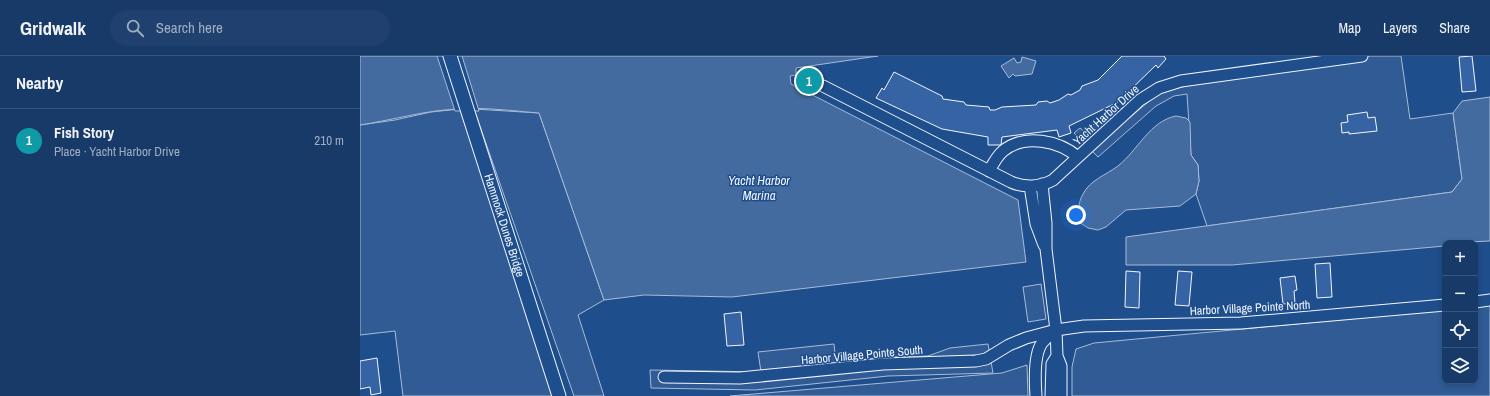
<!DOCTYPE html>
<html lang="en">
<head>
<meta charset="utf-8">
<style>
	body { margin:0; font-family:"Archivo Narrow",sans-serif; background:#20416f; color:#f1f3f6 }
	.controls { position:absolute; right:12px; bottom:12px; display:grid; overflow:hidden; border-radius:8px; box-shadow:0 2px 6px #0003 }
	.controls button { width:36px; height:36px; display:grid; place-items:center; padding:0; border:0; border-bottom:1px solid #36547d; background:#173a69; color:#f1f3f6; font:20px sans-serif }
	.you { position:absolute; left:716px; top:159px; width:14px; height:14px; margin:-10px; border:3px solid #fff; border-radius:50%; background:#1a73e8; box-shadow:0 0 0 6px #1a73e833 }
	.badge { display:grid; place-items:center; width:26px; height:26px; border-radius:50%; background:#90b9f0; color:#fff; font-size:13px; font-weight:700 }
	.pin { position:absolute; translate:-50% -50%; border:2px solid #fff; box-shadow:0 1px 4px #0006 }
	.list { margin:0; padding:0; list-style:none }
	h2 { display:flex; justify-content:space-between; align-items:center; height:52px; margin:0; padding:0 16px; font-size:17px }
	h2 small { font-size:13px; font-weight:400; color:#9eadc0 }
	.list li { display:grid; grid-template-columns:26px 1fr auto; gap:12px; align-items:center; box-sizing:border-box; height:64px; padding:0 16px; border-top:1px solid #36547d }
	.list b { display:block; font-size:15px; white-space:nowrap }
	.list p { margin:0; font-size:13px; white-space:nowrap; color:#9eadc0 }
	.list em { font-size:13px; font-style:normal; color:#9eadc0 }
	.icon { flex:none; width:22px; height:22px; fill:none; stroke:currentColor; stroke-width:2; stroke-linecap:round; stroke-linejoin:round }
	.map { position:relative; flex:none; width:1130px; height:340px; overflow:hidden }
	header { display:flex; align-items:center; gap:24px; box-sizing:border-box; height:56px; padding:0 20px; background:#173a69; border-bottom:1px solid #36547d }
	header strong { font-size:19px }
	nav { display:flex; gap:22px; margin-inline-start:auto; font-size:14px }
	.search { width:280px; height:36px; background:#20416f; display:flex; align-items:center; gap:10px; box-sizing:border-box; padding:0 14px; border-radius:22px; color:#9eadc0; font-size:15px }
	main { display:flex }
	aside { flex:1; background:#173a69 }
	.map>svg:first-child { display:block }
	.built { fill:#305b95; stroke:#a8bbd7 }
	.water { fill:#446ba0; stroke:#a8bbd7 }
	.pier { fill:#1f4e8c; stroke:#a8bbd7 }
	.building { fill:#3563a3; stroke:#f2f6ff }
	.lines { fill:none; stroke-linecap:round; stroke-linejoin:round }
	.minor-casing { stroke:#f2f6ff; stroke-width:13 }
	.major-casing { stroke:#f2f6ff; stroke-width:15 }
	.minor { stroke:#1f4e8c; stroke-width:11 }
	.major { stroke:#1f4e8c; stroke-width:13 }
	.labels { text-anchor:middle; stroke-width:3; stroke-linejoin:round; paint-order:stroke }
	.street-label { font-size:12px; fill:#f2f6ff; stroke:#1f4e8c }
	.water-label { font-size:13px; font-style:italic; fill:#f2f6ff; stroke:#1f4e8c }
</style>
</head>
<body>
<header>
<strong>Gridwalk</strong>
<div class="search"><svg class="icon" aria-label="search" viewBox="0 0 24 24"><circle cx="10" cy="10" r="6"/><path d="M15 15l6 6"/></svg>Search here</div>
<nav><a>Map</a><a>Layers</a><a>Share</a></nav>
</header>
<main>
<aside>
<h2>Nearby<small></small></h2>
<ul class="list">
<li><span class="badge" style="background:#0f9aa8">1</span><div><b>Fish Story</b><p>Place · Yacht Harbor Drive</p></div><em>210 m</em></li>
</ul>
</aside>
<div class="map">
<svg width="1130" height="340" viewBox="0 0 1130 340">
	<rect width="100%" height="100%" fill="#1f4e8c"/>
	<!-- built -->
	<path class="built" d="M 984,0 L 1041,0 L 1050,63 L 1093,57 L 1102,123 L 1092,136 L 847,170 L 836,138 L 839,125 L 838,109 L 831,99 L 827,38 L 814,40 L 796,50 L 738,101 L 714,77 L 720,72 L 725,76 L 742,61 L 756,73 L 794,41 L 807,34 L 827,30 L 827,21 Z
		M 100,53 L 193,340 L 43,340 L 35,275 L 0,279 L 0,69 L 35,64 L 71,56 Z
		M 114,53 L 179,57 L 244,244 L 218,259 L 244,340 L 214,340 Z
		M 681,228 L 686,263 L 668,266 L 663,231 Z
		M 1130,249 L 1130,340 L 712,340 L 712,311 L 716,293 L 734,287 L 1085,254 L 1085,325 L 1115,325 L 1115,251 Z
		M 474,288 L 476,306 L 530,301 L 568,300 L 590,292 L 628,288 L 633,317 L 528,320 L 395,334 L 291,332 L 290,314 L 401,316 L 398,296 Z
		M 667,309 L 668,340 L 370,340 L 642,317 Z"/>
	<!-- water -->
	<path class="water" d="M 0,0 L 518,0 L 436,12 L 436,19 L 430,20 L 431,28 L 658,144 L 666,206 L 372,241 L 284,239 L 244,244 L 179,57 C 153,55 125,51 99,53 C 66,54 33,64 0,69 Z
		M 662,1 L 676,5 L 672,18 L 655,20 L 653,18 L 649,22 L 641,10 L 654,2 L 657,7 L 661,6 Z
		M 1130,41 L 1130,185 L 1085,187 L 1085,190 L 872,209 L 766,209 L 766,181 L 1092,136 L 1102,123 L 1093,57 L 1102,45 Z
		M 816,60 L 826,62 L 830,66 L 831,99 L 838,109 L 839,125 L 836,138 L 820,150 L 766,154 L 746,171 L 738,174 L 728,172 L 719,166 C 718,156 718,147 723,138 C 730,124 746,119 758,110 C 778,94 790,65 816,60 Z"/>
	<!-- pier -->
	<path class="pier" d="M 77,0 L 102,0 L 119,55 L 95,55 Z"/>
	<!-- building -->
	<path class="building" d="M 762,0 L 804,0 L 806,3 L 798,12 L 796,9 L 758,46 L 709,70 L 711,77 L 699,81 L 697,74 L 642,81 L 641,89 L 628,89 L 628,81 L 582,73 L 516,42 L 522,32 L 524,34 L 534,16 L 582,40 L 583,43 L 604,46 L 606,49 L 629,51 L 630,54 L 635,54 L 642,51 L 676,49 L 678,46 L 687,45 L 690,47 L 699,44 L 708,38 L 711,39 L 720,34 L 722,30 L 738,24 Z
		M 1112,0 L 1116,35 L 1102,36 L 1099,1 Z
		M 1007,56 L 1008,62 L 1015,61 L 1017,75 L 989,78 L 989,76 L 982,77 L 981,67 L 988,66 L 987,59 Z
		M 970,207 L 972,241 L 957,242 L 955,208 Z
		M 766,215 L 780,216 L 779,252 L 765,251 Z
		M 818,215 L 832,216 L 829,250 L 815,249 Z
		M 935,220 L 937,234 L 934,235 L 935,247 L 923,248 L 920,222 Z
		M 381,256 L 384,289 L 367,290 L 364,258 Z
		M 17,302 L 21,337 L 11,339 L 10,331 L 0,333 L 0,305 Z"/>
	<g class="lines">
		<!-- minor casing -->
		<g class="minor-casing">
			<path id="minor" d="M 463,30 L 651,126 C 664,132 681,131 693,124 L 780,44 L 799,32 L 821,25 L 1002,0
				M 629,115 C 633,108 637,100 643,95 C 665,77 699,85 718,101
				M 682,128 L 686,167 L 686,193 L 696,274 L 697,300 L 701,310 L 701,340
				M 670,130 L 676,168 L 684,189
				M 1115,246 L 1130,244
				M 304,321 L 380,322 L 523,308 L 616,305 L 626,303 L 649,289 L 666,282 L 696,274 L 724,270 L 881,267 L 1085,249
				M 676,340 C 675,326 674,298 682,287 C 685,283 690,279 694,276
				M 691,340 L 692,308 L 697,300"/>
		</g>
		<!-- major casing -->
		<g class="major-casing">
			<g id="major">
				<path id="s1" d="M 90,0 L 199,340"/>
			</g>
		</g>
		<!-- minor -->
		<use href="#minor" class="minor"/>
		<!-- major -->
		<use href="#major" class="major"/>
	</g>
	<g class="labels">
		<!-- street labels -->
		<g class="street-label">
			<text transform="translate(746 59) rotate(-42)" y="4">Yacht Harbor Drive</text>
			<text dy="4" stroke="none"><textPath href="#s1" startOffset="178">Hammock Dunes Bridge</textPath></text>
			<text transform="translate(890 252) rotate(-3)" y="4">Harbor Village Pointe North</text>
			<text transform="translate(502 299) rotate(-5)" y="4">Harbor Village Pointe South</text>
		</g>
		<!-- water labels -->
		<g class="water-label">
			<text x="399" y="129">Yacht Harbor<tspan x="399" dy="15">Marina</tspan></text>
		</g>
	</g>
</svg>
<div class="controls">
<button>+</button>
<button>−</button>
<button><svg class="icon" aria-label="locate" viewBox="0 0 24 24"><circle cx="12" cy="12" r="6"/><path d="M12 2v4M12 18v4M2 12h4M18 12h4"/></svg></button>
<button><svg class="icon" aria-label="layers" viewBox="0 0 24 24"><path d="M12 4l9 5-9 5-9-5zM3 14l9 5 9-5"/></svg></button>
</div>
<div class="you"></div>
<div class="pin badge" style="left:449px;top:25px;background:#0f9aa8">1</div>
</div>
</main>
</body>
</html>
